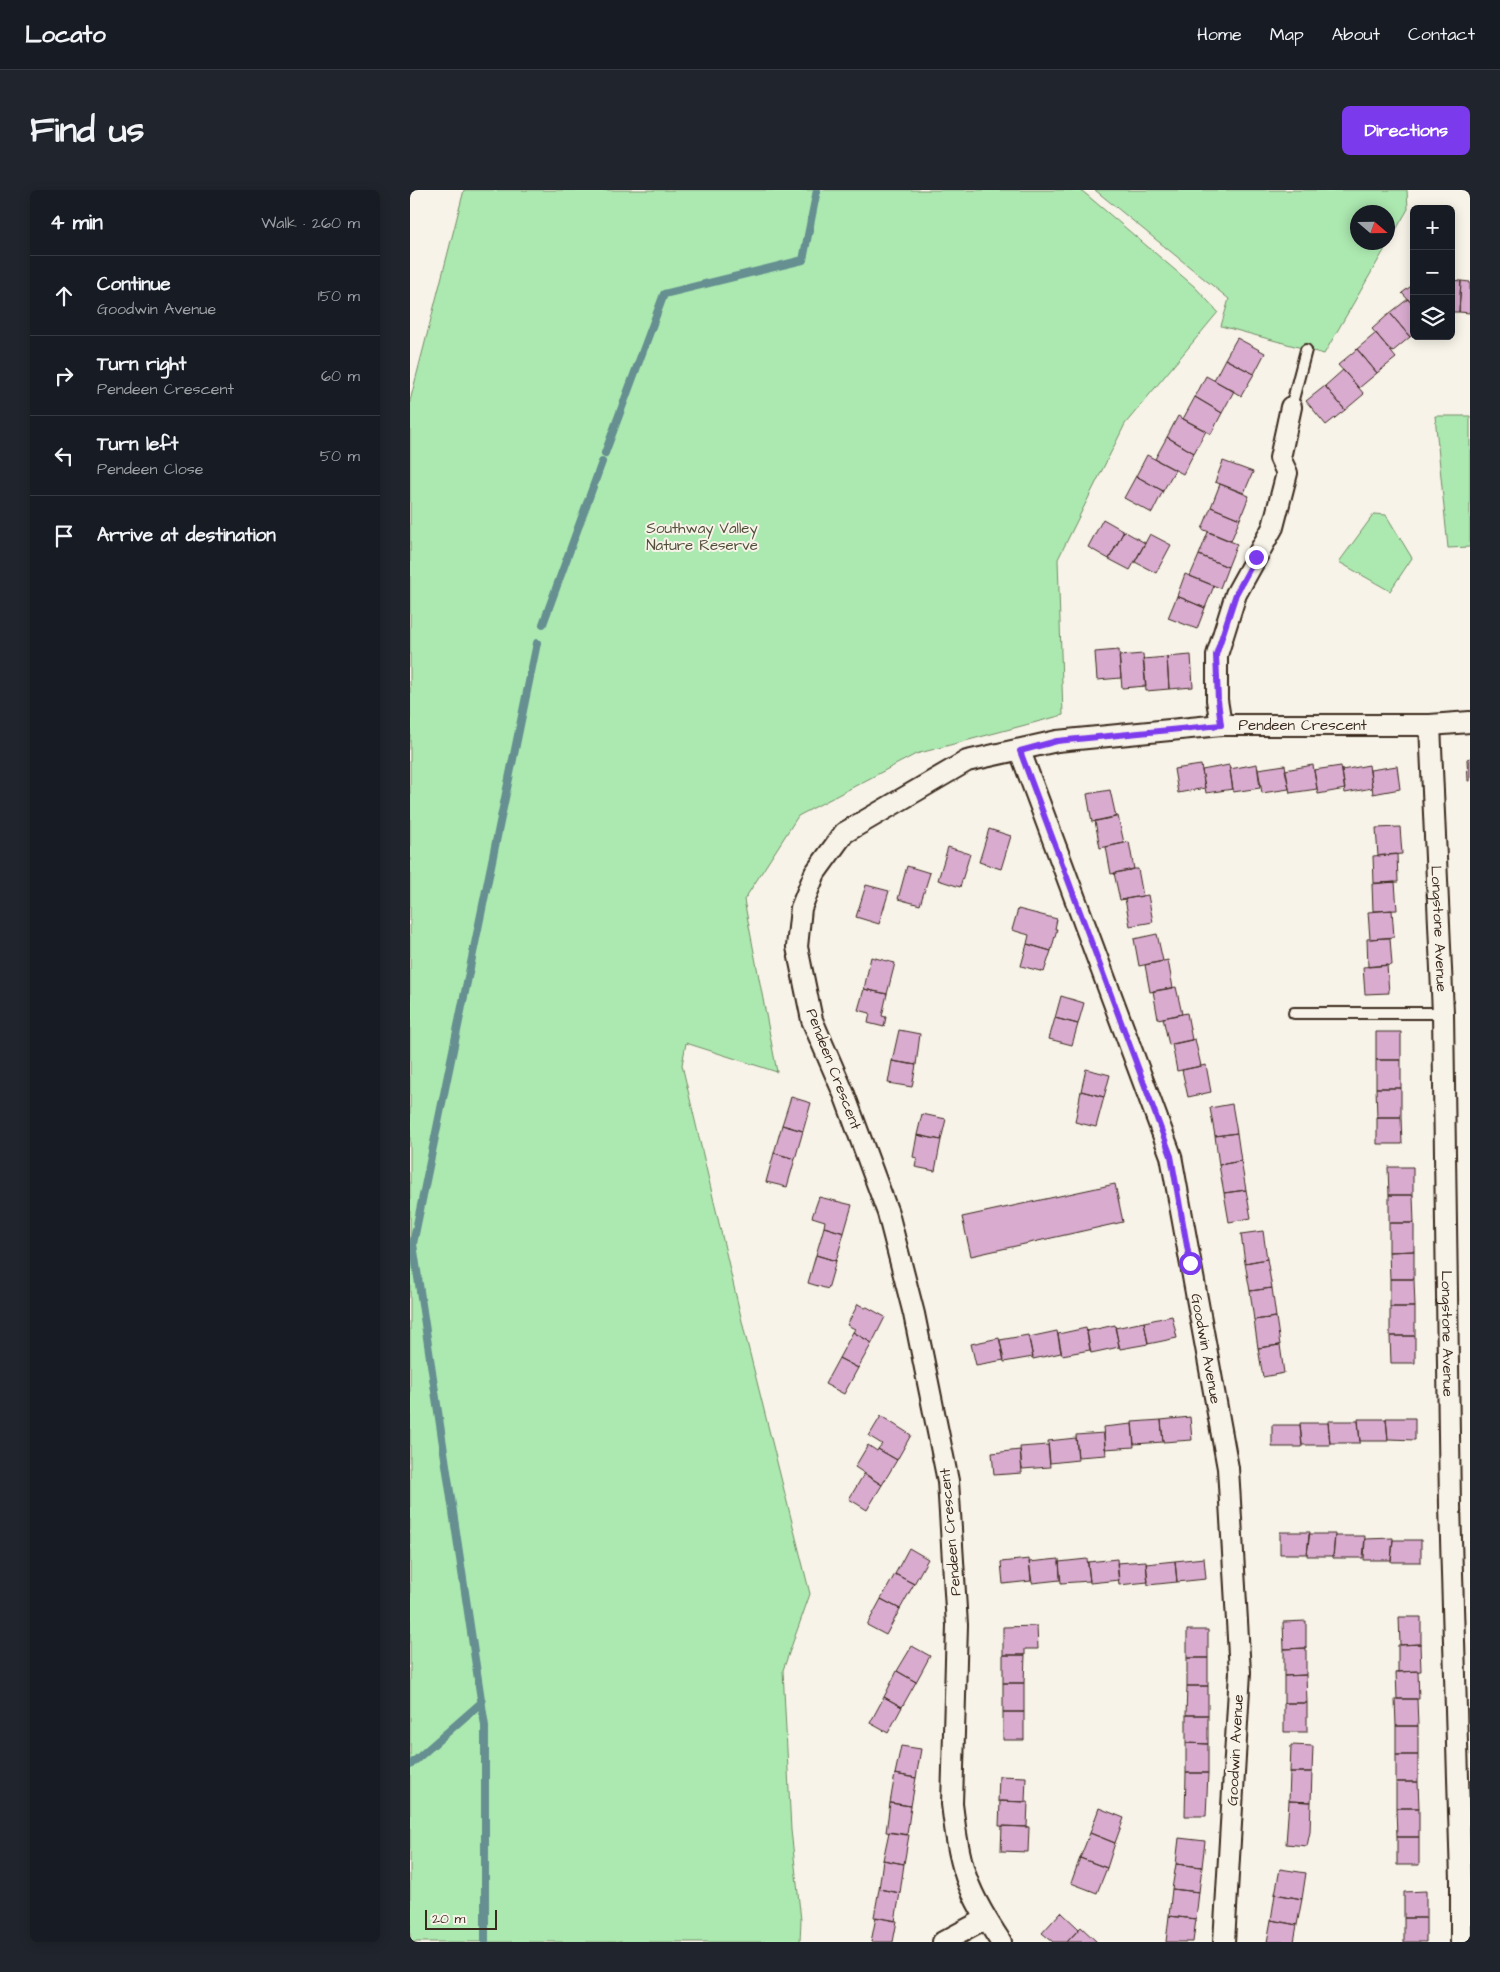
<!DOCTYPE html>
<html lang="en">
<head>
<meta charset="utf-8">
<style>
	body { margin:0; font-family:"Architects Daughter",sans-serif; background:#20242c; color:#f1f3f6 }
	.controls { position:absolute; right:15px; top:15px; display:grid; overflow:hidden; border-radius:8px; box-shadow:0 2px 12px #0003 }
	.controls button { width:45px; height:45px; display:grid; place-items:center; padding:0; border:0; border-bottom:1px solid #363941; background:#171b24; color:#f1f3f6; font:25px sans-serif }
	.compass { position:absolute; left:940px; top:15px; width:45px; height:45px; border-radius:50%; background:#171b24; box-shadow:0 2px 12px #0003; rotate:110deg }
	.scale { position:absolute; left:15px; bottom:12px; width:72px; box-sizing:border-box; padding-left:5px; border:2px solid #3b2a1e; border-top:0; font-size:14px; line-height:18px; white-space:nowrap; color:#3b2a1e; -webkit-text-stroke:4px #f7f3e8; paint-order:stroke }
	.stop { position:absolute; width:15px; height:15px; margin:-11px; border:4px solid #7c3aed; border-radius:50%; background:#fff }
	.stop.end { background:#7c3aed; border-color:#fff; box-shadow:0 1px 5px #0008 }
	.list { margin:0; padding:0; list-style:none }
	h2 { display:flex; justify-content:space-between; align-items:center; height:65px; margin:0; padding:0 20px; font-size:21px }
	h2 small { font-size:16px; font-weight:400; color:#9ea1a6 }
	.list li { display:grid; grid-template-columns:32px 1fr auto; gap:15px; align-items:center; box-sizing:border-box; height:80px; padding:0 20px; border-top:1px solid #363941 }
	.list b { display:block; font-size:19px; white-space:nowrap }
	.list p { margin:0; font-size:16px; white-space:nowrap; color:#9ea1a6 }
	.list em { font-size:16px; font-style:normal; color:#9ea1a6 }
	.icon { flex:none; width:28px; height:28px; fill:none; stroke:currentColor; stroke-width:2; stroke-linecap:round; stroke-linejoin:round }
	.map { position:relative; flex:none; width:1060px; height:1752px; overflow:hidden; border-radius:8px }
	header { display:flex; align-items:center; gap:30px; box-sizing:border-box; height:70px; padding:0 25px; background:#171b24; border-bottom:1px solid #363941 }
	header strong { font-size:24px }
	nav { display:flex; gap:28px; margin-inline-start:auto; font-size:18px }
	.intro { display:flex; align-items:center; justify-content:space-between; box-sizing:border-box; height:120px; padding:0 30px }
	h1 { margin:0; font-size:35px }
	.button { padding:12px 22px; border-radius:8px; background:#7c3aed; color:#fff; font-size:18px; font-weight:700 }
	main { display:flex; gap:30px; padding:0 30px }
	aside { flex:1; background:#171b24; border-radius:8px; box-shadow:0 2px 12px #0003 }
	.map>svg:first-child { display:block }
	.green { fill:#ace9b0; stroke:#748a67; fill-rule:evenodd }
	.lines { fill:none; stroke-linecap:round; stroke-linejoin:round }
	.stream { stroke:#658f90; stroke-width:8 }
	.building { fill:#d8abcf; stroke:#3b2a1e }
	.lane-casing { stroke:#3b2a1e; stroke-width:14 }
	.street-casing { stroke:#3b2a1e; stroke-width:24 }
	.lane { stroke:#f7f3e8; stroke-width:10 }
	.street { stroke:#f7f3e8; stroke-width:20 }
	.route { stroke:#7c3aed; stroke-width:6 }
	.labels { text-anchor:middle; stroke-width:4; stroke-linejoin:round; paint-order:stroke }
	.park-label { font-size:15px; fill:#52503b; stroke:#f7f3e8 }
	.street-label { font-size:15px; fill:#3b2a1e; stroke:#f7f3e8 }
</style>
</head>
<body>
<header>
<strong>Locato</strong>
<nav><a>Home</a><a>Map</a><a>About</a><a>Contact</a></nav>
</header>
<div class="intro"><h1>Find us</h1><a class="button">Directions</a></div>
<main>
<aside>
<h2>4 min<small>Walk · 260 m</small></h2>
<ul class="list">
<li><svg class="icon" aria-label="ahead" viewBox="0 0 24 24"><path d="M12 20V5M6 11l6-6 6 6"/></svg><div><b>Continue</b><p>Goodwin Avenue</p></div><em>150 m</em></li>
<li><svg class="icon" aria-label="right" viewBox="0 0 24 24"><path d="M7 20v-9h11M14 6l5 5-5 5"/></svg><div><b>Turn right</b><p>Pendeen Crescent</p></div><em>60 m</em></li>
<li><svg class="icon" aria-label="left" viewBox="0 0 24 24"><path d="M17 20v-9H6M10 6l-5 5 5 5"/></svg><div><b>Turn left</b><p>Pendeen Close</p></div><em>50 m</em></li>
<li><svg class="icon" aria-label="arrive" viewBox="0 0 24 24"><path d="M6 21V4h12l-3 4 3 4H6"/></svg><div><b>Arrive at destination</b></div></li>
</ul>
</aside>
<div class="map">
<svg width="1060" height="1752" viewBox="0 0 1060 1752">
	<rect width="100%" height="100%" fill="#f7f3e8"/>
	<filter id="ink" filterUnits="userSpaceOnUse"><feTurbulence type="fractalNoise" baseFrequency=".02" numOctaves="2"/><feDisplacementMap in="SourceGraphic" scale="10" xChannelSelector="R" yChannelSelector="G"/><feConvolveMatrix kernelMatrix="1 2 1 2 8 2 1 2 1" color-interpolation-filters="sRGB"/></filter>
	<g filter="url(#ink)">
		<!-- green -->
		<path class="green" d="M 54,0 L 671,0 L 785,97 L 808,122 L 715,234 L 648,369 L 653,525 L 506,564 L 388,626 L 334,710 L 367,882 L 276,853 L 272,875 L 335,1144 L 400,1404 L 373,1480 L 381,1640 L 391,1730 L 390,1752 L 0,1752 L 0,211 Z
			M 685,0 L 997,0 L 998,19 L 914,164 L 811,136 L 819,109 ZM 948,22 L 978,22 L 978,52 L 948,52 Z
			M 1025,226 L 1060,226 L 1060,357 L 1038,358 Z
			M 964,324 L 976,325 L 1002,368 L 980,401 L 929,372 Z"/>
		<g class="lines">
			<!-- stream -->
			<path class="stream" d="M 195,263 L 254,104 L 393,70 L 407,0
				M 133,434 L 192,272
				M 0,1575 L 72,1512
				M 75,1752 L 75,1536 L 3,1054 L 127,453"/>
		</g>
		<!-- building -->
		<path class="building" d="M 1041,90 L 1051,91 L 1049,122 L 1041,122 Z
			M 1051,91 L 1060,92 L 1060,123 L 1049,122 Z
			M 1004,94 L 1004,116 L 992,103 Z
			M 998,109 L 1004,116 L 1004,144 L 1000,147 L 980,123 Z
			M 980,123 L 1000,147 L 982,162 L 962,139 Z
			M 966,143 L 986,168 L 967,183 L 947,159 Z
			M 827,148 L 855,163 L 844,184 L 815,169 Z
			M 947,159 L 967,183 L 949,198 L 928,175 Z
			M 815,169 L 844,184 L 831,206 L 804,190 Z
			M 933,180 L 954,204 L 935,220 L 915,196 Z
			M 796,186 L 824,201 L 812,223 L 785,207 Z
			M 915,196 L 935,220 L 916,235 L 896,211 Z
			M 785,207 L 812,223 L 801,244 L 773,229 Z
			M 768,226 L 796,241 L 784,263 L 757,247 Z
			M 757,247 L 784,263 L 773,284 L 745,269 Z
			M 737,265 L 765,280 L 753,301 L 726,286 Z
			M 813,271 L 843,282 L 834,303 L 805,292 Z
			M 726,286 L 753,301 L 742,323 L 714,308 Z
			M 810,294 L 839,306 L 830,329 L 801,317 Z
			M 801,317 L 830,329 L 821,351 L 792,339 Z
			M 693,329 L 714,341 L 699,369 L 678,357 Z
			M 714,341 L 735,353 L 720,380 L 699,369 Z
			M 798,342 L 827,354 L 818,377 L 789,365 Z
			M 740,344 L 761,355 L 746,383 L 725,372 Z
			M 789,365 L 818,377 L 810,398 L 780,386 Z
			M 775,384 L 804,396 L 795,418 L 767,406 Z
			M 767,406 L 795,418 L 787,439 L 758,428 Z
			M 709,460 L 711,488 L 687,490 L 685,462 Z
			M 733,464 L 736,496 L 712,498 L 709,466 Z
			M 781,465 L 783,497 L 759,499 L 757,467 Z
			M 757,467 L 759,499 L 736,501 L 733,469 Z
			M 1060,568 L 1060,591 L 1058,591 L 1057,569 Z
			M 847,574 L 850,598 L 823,602 L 820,579 Z
			M 791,575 L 795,598 L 768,603 L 764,579 Z
			M 819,575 L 823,599 L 796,603 L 792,580 Z
			M 875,575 L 879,599 L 852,603 L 848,579 Z
			M 903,575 L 907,599 L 880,603 L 875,580 Z
			M 959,575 L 962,598 L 935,603 L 932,580 Z
			M 931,576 L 935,599 L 908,604 L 904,580 Z
			M 987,576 L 990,599 L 963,604 L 960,580 Z
			M 700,600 L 706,627 L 682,632 L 677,604 Z
			M 708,626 L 714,653 L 690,658 L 685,631 Z
			M 990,637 L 992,664 L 968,666 L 966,638 Z
			M 579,639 L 601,646 L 591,679 L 569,672 Z
			M 719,652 L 724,679 L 701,684 L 696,657 Z
			M 538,657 L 560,664 L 550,697 L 528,690 Z
			M 987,664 L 988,692 L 964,693 L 963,666 Z
			M 497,676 L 520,683 L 510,715 L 488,709 Z
			M 724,679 L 728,679 L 733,706 L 710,710 L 704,683 Z
			M 985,692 L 987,720 L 963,721 L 962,694 Z
			M 456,695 L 479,701 L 469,734 L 446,727 Z
			M 738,705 L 743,732 L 720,736 L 715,709 Z
			M 608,719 L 647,729 L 645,739 L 647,739 L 641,761 L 617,754 L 619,745 L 602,740 Z
			M 982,720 L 984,747 L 960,749 L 958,722 Z
			M 747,744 L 753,771 L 729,776 L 724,749 Z
			M 980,748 L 982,775 L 958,777 L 957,749 Z
			M 617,754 L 641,761 L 634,782 L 611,776 Z
			M 461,767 L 485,773 L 477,804 L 454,799 Z
			M 758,770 L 763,798 L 740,802 L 735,775 Z
			M 977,775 L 979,803 L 955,804 L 953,777 Z
			M 766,797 L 772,824 L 748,829 L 743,801 Z
			M 454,799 L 477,804 L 472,826 L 476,827 L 474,837 L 458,833 L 460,823 L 448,820 Z
			M 651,806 L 674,813 L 668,834 L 645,828 Z
			M 777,823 L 782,850 L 759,855 L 753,828 Z
			M 645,828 L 668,834 L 662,855 L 639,849 Z
			M 489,840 L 510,844 L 506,875 L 482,871 Z
			M 966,842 L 991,842 L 991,870 L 966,870 Z
			M 785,849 L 791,876 L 767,881 L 762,854 Z
			M 966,870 L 991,870 L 991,898 L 966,898 Z
			M 482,871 L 506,875 L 502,897 L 478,893 Z
			M 796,875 L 801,902 L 778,907 L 772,880 Z
			M 676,879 L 700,885 L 694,907 L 671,901 Z
			M 966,898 L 991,898 L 991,927 L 967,927 Z
			M 671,901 L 694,907 L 686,937 L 665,932 Z
			M 381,907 L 401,913 L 393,941 L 372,935 Z
			M 822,914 L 827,943 L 805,946 L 800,918 Z
			M 512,924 L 536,929 L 531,950 L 507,945 Z
			M 967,927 L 991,927 L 992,954 L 967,954 Z
			M 372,935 L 393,941 L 385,969 L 364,963 Z
			M 827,943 L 831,971 L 809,975 L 805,946 Z
			M 507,945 L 531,950 L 525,981 L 505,977 L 507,968 L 503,967 Z
			M 364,963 L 385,969 L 377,997 L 356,992 Z
			M 831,971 L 836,1000 L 814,1003 L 809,975 Z
			M 978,977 L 1003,977 L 1003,1005 L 979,1005 Z
			M 705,994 L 713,1032 L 561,1066 L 552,1027 Z
			M 836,1000 L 841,1028 L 819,1032 L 814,1003 Z
			M 979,1005 L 1003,1005 L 1004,1033 L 979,1033 Z
			M 409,1007 L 442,1015 L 434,1043 L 414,1037 L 415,1031 L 402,1027 Z
			M 979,1033 L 1004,1033 L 1004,1061 L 979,1062 Z
			M 414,1037 L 434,1043 L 426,1071 L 406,1065 Z
			M 853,1041 L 857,1069 L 835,1073 L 831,1044 Z
			M 1004,1061 L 1004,1089 L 980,1089 L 979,1062 Z
			M 406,1065 L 426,1071 L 418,1099 L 398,1093 Z
			M 857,1069 L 862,1098 L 840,1101 L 835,1073 Z
			M 980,1089 L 1004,1089 L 1005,1117 L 980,1117 Z
			M 862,1098 L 866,1127 L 844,1130 L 840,1101 Z
			M 448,1114 L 455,1118 L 457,1117 L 475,1127 L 462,1153 L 443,1142 L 445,1139 L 437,1135 Z
			M 980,1117 L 1005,1117 L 1005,1146 L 980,1146 Z
			M 762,1126 L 767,1148 L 738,1154 L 734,1132 Z
			M 866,1127 L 870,1155 L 848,1158 L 844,1130 Z
			M 734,1132 L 738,1154 L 710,1159 L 705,1138 Z
			M 705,1135 L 709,1157 L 681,1163 L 677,1141 Z
			M 676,1138 L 680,1160 L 652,1165 L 648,1144 Z
			M 647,1141 L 651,1163 L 623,1169 L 619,1147 Z
			M 443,1142 L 462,1153 L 448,1178 L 429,1168 Z
			M 618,1145 L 623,1167 L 594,1172 L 590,1150 Z
			M 980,1146 L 1005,1146 L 1005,1173 L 981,1173 Z
			M 589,1148 L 594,1170 L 566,1175 L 561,1154 Z
			M 870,1155 L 874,1183 L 853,1187 L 848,1158 Z
			M 429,1168 L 448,1178 L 434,1204 L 415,1194 Z
			M 471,1226 L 501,1245 L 487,1270 L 468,1259 L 472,1254 L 459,1246 Z
			M 780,1227 L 782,1250 L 753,1252 L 751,1230 Z
			M 976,1228 L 1005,1228 L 1005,1250 L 978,1249 Z
			M 948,1229 L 976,1229 L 978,1251 L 950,1251 Z
			M 751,1230 L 753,1252 L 724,1254 L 722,1232 Z
			M 918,1231 L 948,1231 L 950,1253 L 920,1253 Z
			M 890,1233 L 918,1233 L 920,1255 L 892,1255 Z
			M 722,1234 L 724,1257 L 695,1259 L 693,1237 Z
			M 862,1235 L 890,1235 L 892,1257 L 862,1257 Z
			M 694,1243 L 696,1265 L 668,1267 L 666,1245 Z
			M 666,1248 L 668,1270 L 640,1273 L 638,1251 Z
			M 458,1255 L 467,1261 L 468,1259 L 487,1270 L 472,1295 L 445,1277 Z
			M 638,1255 L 640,1277 L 612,1279 L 610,1257 Z
			M 610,1260 L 612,1283 L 584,1285 L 582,1263 Z
			M 454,1284 L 472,1295 L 457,1320 L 439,1309 Z
			M 870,1342 L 900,1342 L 897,1364 L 870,1364 Z
			M 899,1344 L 925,1344 L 923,1366 L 897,1366 Z
			M 925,1346 L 955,1346 L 953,1368 L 923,1368 Z
			M 983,1348 L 981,1370 L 954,1370 L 955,1349 Z
			M 983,1350 L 1011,1350 L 1011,1372 L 981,1372 Z
			M 499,1358 L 518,1369 L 504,1394 L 485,1384 Z
			M 794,1368 L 796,1389 L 767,1392 L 765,1371 Z
			M 619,1369 L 621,1391 L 593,1394 L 591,1372 Z
			M 649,1369 L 650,1390 L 622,1393 L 619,1372 Z
			M 677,1369 L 680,1391 L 651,1393 L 649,1372 Z
			M 707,1369 L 709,1390 L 680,1393 L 678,1372 Z
			M 736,1371 L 738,1392 L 709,1395 L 707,1373 Z
			M 765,1371 L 767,1392 L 738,1395 L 736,1374 Z
			M 485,1384 L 504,1394 L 490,1419 L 471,1409 Z
			M 471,1409 L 490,1419 L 476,1445 L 457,1435 Z
			M 989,1427 L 1011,1427 L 1011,1454 L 990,1455 Z
			M 896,1431 L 896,1458 L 874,1459 L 873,1432 Z
			M 627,1436 L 628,1459 L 615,1459 L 615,1465 L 593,1465 L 593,1437 Z
			M 777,1440 L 798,1440 L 798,1468 L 777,1468 Z
			M 1010,1454 L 1011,1481 L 988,1482 L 988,1455 Z
			M 502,1456 L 520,1466 L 506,1492 L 487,1481 Z
			M 896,1458 L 896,1485 L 874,1486 L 874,1459 Z
			M 593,1465 L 615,1465 L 614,1493 L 593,1493 Z
			M 777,1468 L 798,1468 L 798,1496 L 777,1496 Z
			M 487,1481 L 506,1492 L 492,1517 L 474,1507 Z
			M 1008,1481 L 1009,1509 L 987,1509 L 986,1482 Z
			M 896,1485 L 897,1513 L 874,1513 L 874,1486 Z
			M 593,1493 L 614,1493 L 614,1522 L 593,1522 Z
			M 777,1496 L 798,1496 L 798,1525 L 776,1525 Z
			M 474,1507 L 492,1517 L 478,1543 L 460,1533 Z
			M 985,1509 L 1007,1509 L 1008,1536 L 986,1536 Z
			M 874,1513 L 897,1513 L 897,1542 L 874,1542 Z
			M 593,1522 L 614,1522 L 614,1550 L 593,1550 Z
			M 776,1525 L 798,1525 L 798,1554 L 776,1553 Z
			M 986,1536 L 1008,1536 L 1008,1565 L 986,1565 Z
			M 776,1553 L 798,1554 L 798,1583 L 776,1583 Z
			M 881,1555 L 903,1556 L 902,1582 L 880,1582 Z
			M 491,1556 L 511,1559 L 506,1588 L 485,1584 Z
			M 986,1565 L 1008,1565 L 1008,1592 L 986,1592 Z
			M 880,1582 L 902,1582 L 901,1612 L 879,1611 Z
			M 776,1583 L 798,1583 L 796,1626 L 775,1626 Z
			M 485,1584 L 506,1588 L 501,1616 L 480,1613 Z
			M 589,1586 L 616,1587 L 615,1612 L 588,1611 Z
			M 986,1592 L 1008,1592 L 1009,1618 L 986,1618 Z
			M 590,1611 L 618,1612 L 617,1637 L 589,1636 Z
			M 879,1611 L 901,1612 L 900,1642 L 897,1656 L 876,1654 Z
			M 480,1613 L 501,1616 L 497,1645 L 476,1642 Z
			M 689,1618 L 714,1628 L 705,1653 L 680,1643 Z
			M 986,1618 L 1009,1618 L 1009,1647 L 987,1647 Z
			M 592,1636 L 619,1637 L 618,1662 L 591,1661 Z
			M 479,1642 L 499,1645 L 494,1674 L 473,1670 Z
			M 680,1643 L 705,1653 L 697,1678 L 670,1668 Z
			M 987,1647 L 1009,1647 L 1009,1675 L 987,1675 Z
			M 769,1648 L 795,1651 L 792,1677 L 766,1674 Z
			M 670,1668 L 697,1678 L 687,1703 L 661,1693 Z
			M 473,1670 L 494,1674 L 490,1703 L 469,1699 Z
			M 766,1674 L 792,1677 L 789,1702 L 762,1699 Z
			M 870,1679 L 896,1683 L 892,1709 L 865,1704 Z
			M 469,1699 L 490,1703 L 485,1731 L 464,1727 Z
			M 762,1699 L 789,1702 L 786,1729 L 759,1726 Z
			M 1016,1701 L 1016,1728 L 994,1728 L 994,1702 Z
			M 865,1704 L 892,1709 L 887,1735 L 861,1730 Z
			M 651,1722 L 669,1739 L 657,1752 L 643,1752 L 632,1743 Z
			M 759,1726 L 786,1729 L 783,1752 L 756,1752 Z
			M 466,1727 L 487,1731 L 483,1752 L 461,1752 Z
			M 994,1728 L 1016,1728 L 1016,1752 L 994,1752 Z
			M 861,1730 L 887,1735 L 884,1752 L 857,1752 Z
			M 671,1737 L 687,1752 L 657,1752 Z"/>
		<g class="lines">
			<!-- lane casing -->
			<g class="lane-casing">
				<path id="lane" d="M 881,217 L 896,160
					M 884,823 L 1033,823"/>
			</g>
			<!-- street casing -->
			<g class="street-casing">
				<g id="street">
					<path d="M 811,535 L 807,510 L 807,465 L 826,404 L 863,337 L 877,283 L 870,268 L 881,217"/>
					<path id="s1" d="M 1020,535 L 1033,823 L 1040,1315 L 1051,1690 L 1051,1752"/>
					<path id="s2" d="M 610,561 L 761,966 L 818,1278 L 830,1482 L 814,1752"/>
					<path d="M 533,1752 L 576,1729"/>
					<path id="s3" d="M 591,1752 C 578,1732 564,1710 556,1687 C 548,1663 545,1638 542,1614 L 547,1435 L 538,1291 L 504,1124 L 478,1023 L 434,904 L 402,830 L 387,757 L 391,718 L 405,683 L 434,643 L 557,571 L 647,551 L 811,535 L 1020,535 L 1060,532"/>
				</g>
			</g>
			<!-- lane -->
			<use href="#lane" class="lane"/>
			<!-- street -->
			<use href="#street" class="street"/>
		</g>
	</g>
	<g class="lines" filter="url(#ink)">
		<!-- route -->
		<path class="route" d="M 780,1073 L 761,966 L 610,561 L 647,551 L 811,535 L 808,510 L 806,465 L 826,404 L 846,367"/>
	</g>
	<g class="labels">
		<!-- park labels -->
		<g class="park-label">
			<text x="292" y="343">Southway Valley<tspan x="292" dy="17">Nature Reserve</tspan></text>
		</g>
		<!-- street labels -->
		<g class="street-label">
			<text dy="5" stroke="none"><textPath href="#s3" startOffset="1636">Pendeen Crescent</textPath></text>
			<text dy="5" stroke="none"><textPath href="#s1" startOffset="204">Longstone Avenue</textPath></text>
			<text transform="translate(424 879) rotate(69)" y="5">Pendeen Crescent</text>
			<text dy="5" stroke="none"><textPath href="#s1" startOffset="609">Longstone Avenue</textPath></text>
			<text dy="5" stroke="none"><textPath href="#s2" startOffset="628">Goodwin Avenue</textPath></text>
			<text transform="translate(540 1342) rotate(-95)" y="5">Pendeen Crescent</text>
			<text transform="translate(825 1560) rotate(-87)" y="5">Goodwin Avenue</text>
		</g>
	</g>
</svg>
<div class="controls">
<button>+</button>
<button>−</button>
<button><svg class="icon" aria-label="layers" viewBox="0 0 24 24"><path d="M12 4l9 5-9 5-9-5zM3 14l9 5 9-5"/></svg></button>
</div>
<svg class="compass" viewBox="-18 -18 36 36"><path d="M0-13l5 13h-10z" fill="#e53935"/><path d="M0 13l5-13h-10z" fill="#9ea1a6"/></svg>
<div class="scale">20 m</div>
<div class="stop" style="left:780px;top:1073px"></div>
<div class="stop end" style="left:846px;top:367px"></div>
</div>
</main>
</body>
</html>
